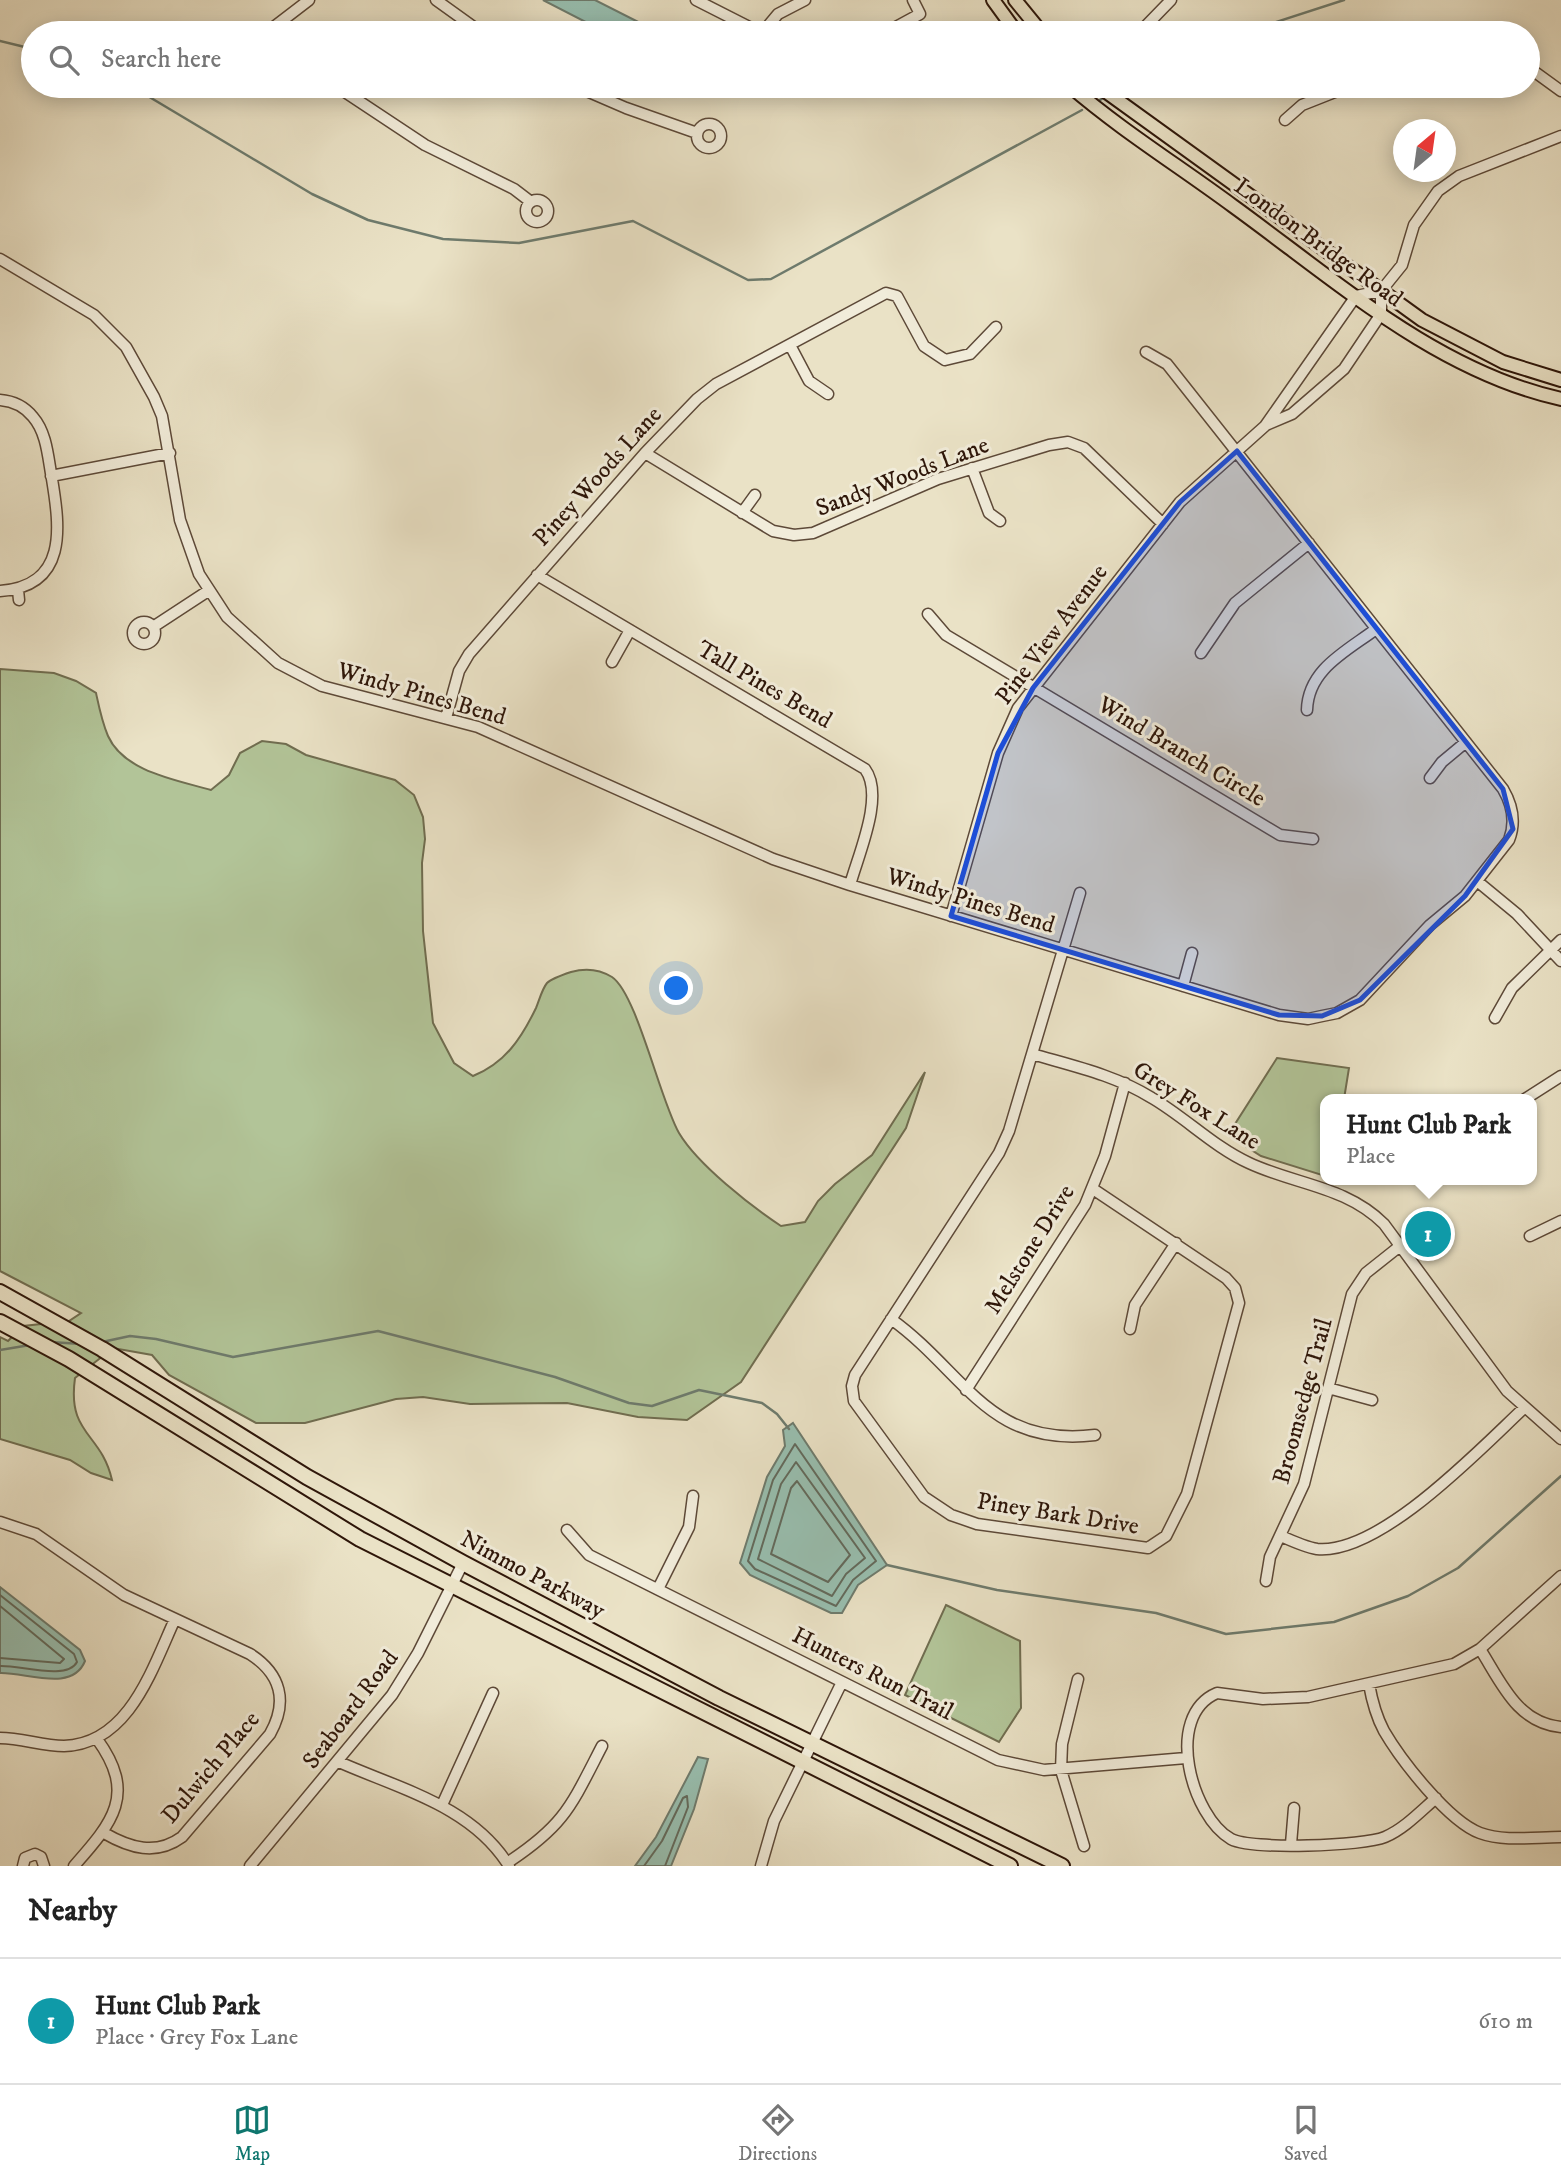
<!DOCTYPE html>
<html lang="en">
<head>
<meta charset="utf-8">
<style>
	body { margin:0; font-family:"IM FELL DW Pica",serif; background:#f2f2f2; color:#222 }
	.compass { position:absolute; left:1393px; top:119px; width:63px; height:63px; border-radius:50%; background:#fff; box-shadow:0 4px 18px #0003; rotate:29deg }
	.you { position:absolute; left:677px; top:989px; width:24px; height:24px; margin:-18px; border:5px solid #fff; border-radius:50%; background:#1a73e8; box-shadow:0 0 0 10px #1a73e833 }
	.badge { display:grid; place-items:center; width:46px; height:46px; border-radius:50%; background:#0f766e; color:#fff; font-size:23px; font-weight:700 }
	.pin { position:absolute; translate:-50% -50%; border:4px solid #fff; box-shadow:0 2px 7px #0006 }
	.popup { position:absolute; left:1320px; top:1094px; width:217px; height:91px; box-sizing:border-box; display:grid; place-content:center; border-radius:14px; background:#fff; filter:drop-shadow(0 2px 5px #0005); font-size:23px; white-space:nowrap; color:#767676 }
	.popup b { font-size:26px; color:#222 }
	.popup::after { content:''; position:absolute; left:50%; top:100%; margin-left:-14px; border:14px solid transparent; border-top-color:#fff }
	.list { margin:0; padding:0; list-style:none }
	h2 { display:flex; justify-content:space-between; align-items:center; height:91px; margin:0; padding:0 28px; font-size:30px }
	h2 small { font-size:23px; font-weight:400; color:#767676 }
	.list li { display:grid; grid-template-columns:46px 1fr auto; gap:21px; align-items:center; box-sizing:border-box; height:126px; padding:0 28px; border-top:2px solid #e0e0e0 }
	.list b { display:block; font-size:26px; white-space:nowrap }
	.list p { margin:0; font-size:23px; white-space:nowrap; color:#767676 }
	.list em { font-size:23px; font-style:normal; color:#767676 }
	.icon { flex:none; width:38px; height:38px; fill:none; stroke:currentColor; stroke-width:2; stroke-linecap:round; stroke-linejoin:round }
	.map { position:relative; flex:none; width:1561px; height:1866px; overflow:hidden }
	.search { position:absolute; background:#fff; box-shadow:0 4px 18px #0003; left:21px; right:21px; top:21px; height:77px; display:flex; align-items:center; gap:18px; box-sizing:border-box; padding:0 24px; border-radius:38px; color:#767676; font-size:26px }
	.sheet { height:217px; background:#fff }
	nav { display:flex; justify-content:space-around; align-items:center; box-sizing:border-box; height:98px; border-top:2px solid #e0e0e0; background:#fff; font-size:19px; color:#767676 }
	nav a { display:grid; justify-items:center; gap:4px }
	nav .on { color:#0f766e }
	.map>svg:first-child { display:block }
	.green { fill:#b2c498; stroke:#706d50; stroke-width:2 }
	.water { fill:#98bfb0; stroke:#6e7b6d; stroke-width:2 }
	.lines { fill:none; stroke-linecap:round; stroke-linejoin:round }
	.shore { stroke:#636a5c; stroke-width:2 }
	.stream { stroke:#6e7b6d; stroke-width:2.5 }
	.minor-casing { stroke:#5d4938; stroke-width:13 }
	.major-casing { stroke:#2e1609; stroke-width:16 }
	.highway-casing { stroke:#2e1609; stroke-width:18 }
	.minor { stroke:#f1ecda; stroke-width:10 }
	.major { stroke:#eae2c6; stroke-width:12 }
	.highway { stroke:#eae2c6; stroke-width:14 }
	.marked { fill:#1d4ed8; fill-opacity:0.2; stroke:#1d4ed8; stroke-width:5; stroke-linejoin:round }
	.labels { text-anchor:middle; stroke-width:6; stroke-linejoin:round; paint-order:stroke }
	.street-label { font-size:24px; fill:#2e1609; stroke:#f1ecda }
</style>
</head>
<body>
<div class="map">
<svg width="1561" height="1866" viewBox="0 0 1561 1866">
	<rect width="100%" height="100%" fill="#eae2c6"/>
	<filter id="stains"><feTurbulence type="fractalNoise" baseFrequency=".00286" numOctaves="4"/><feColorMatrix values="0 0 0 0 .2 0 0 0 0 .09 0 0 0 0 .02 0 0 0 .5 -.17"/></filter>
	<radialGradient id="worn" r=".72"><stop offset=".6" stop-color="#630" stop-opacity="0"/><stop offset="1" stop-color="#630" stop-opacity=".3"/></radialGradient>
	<!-- green -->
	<path class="green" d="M 0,669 L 54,673 L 76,681 L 96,693 C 99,707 102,722 108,736 C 124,772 177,780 211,790 L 229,775 L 240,753 L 262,741 L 286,744 L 306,755 L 395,780 L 414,795 L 423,817 L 425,839 L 422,863 L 423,931 L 433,1023 L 454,1063 L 473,1076 C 505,1063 521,1039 536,1008 C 539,1001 542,989 547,983 C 551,979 565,974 571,972 C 585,968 599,969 612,977 C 637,994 660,1100 679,1133 C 698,1165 751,1206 781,1226 L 805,1222 L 818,1201 L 835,1184 L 872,1155 L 925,1072 L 906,1128 L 741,1382 L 687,1420 L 638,1417 L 567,1403 L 470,1404 L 423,1397 L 396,1399 L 305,1423 L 256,1423 L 169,1375 L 152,1355 L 113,1348 L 75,1378 C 67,1435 101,1432 112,1480 L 91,1473 L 70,1460 L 0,1439 L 0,1337 L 8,1341 L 23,1326 L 69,1321 L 81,1313 L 0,1271 Z
		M 1277,1058 L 1349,1068 L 1344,1099 L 1325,1099 L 1325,1176 L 1261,1156 L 1228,1135 Z
		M 946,1605 L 1020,1641 L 1021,1708 L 999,1742 L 905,1695 Z"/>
	<!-- water -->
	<path class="water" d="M 543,0 L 595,0 L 660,33 L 607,33 Z
		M 793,1423 L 887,1565 L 858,1585 L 842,1613 L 831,1613 L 750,1575 L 740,1563 L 767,1477 L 785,1446 L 783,1430 Z
		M 0,1587 L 80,1650 L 85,1661 C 72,1693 26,1672 0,1673 Z
		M 698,1757 L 708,1759 L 694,1809 L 671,1866 L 635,1866 L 656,1837 Z"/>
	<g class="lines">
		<!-- shore -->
		<path class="shore" d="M 795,1444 L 876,1561 L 853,1580 L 836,1606 L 755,1569 L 748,1561 L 773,1480 Z
			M 796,1462 L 865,1558 L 846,1574 L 832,1596 L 758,1559 L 781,1484 Z
			M 797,1481 L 850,1555 L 828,1582 L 771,1554 L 791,1488 Z
			M 0,1595 L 74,1654 L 77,1662 C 67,1681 20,1665 0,1666
			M 0,1606 L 64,1659 L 60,1663 L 0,1658
			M 644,1866 L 662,1841 L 683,1798 L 687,1796 L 688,1807 L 665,1866"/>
		<!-- stream -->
		<path class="stream" d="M 1242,33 L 1344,0
			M 0,41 L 33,49
			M 131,86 L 312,194 L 368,220 L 443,239 L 519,243 L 633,221 L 748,280 L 771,279 L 1082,110
			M 1121,88 L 1126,86
			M 1100,100 L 1103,98
			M 50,1342 L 82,1344
			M 102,1342 L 130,1336 L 156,1339 L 233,1357 L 378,1331 L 555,1377 L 629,1403 L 652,1406 L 699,1390 L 762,1403 L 777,1414 L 789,1429
			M 0,1350 L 30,1345
			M 887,1565 L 997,1590 L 1156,1613 L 1226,1634 L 1334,1622 L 1408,1596 L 1458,1568 L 1561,1476"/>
		<!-- minor casing -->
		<g class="minor-casing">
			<path id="minor" d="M 436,0 L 482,33
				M 696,0 L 761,33
				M 266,33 L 309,0
				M 762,33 L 778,14 L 805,0
				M 885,33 L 920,14 L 913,0
				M 1139,33 L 1171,0
				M 1528,67 L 1561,91
				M 336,86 L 425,145 L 514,189 L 531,202
				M 575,86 L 626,108 L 697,133
				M 1285,120 L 1302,105 L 1350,86
				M697 136a12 12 0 1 1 24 0a12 12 0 1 1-24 0Z
				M526 211a11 11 0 1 1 22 0a11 11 0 1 1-22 0Z
				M 0,259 L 94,315 L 126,347 L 154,397 L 162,416 L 180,520 L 199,574 L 227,617 L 278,663 L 322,686 L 478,727 L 773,859 L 850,885 L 1279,1015 L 1308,1019 L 1322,1016 L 1337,1013 L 1360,1000 L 1430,925 L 1465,896 L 1509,840 C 1516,822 1513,806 1503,789 L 1167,364 L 1146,352
				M 1381,291 L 1402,265 L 1414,225 L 1438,191 L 1459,176 L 1561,136
				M 790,345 L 809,381 L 828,394
				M 0,400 C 13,401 25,407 33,417 C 47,433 48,458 52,479 C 60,528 68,586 0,591
				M 1266,425 L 1292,414 L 1344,369 L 1381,314 L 1381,291
				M 645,453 L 773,531 L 794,535 L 813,533 L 938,479 L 1049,445 L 1068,442 L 1084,448 L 1163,524
				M 972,468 L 989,513 L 1000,521
				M 51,476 L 170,453
				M 742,513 L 755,495
				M 537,575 L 865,769 C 885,796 858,855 850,885
				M 18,590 L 19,600
				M 928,614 L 946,635 L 1280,835 L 1313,839
				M133 633a11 11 0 1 1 22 0a11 11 0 1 1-22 0Z
				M 153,627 L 208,591
				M 1201,653 L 1235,603 L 1309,543
				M 612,662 L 630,630
				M 1307,710 C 1308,669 1347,651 1376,629
				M 446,718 L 459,671 L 469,654 L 645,453 L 697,399 L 716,384 L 886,293 L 897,296 L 924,346 L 945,360 L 970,354 L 996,327
				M 1430,778 L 1442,762 L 1466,742
				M 1477,881 L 1517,914 L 1561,961
				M 1080,893 L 1009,1131 L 999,1153 L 855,1375 L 852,1386 L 854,1401 L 924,1497 L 951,1515 L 977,1524 L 1148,1548 L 1166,1536 L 1187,1494 L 1239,1303 L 1235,1288 L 1226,1278 L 1093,1189
				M 951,916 L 998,753 L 1018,708 L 1180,502 L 1265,426 L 1356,296 L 1381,291
				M 1183,986 L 1192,953
				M 1495,1018 L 1512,988 L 1561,940
				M 1032,1054 C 1073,1066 1115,1075 1152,1098 C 1186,1118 1214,1147 1249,1163 C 1296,1185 1346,1186 1384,1224 L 1507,1391 L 1561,1439
				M 1525,1099 L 1561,1076
				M 1530,1236 L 1561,1221
				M 891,1319 C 965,1372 988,1448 1095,1435
				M 1130,1329 L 1135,1305 L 1176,1243
				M 1328,1388 L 1372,1400
				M 966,1390 L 1085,1205 L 1105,1156 L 1125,1083
				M 0,1522 L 36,1534 L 124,1595 L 250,1654 C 281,1674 288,1702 270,1734 L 182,1837 C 156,1856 130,1848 104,1833
				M 567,1530 L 589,1555 L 998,1760 L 1044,1770 L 1186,1758
				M 1281,1536 C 1292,1541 1305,1547 1317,1549 C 1380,1555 1480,1449 1524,1408
				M 1266,1581 L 1270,1557 L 1304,1484 L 1352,1294 L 1366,1273 L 1400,1246
				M 658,1589 L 689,1527 L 693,1496
				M 1480,1649 C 1501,1682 1517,1723 1561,1727
				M 1078,1679 L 1062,1744 L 1061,1770 L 1084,1846
				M 1369,1684 C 1372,1701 1376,1716 1384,1731 C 1401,1760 1448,1821 1480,1833 C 1504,1842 1535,1837 1561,1837
				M 0,1738 C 22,1738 42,1746 64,1746 C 129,1744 152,1669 175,1619
				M 339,1762 C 400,1789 472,1806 509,1866
				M 1436,1798 C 1421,1811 1404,1829 1385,1837 C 1364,1846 1251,1850 1231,1839 C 1192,1817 1163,1716 1217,1693 L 1263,1699 L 1308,1697 L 1454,1664 L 1480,1649 L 1561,1576
				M 442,1805 L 493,1693
				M 1291,1844 L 1294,1808
				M 507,1863 C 565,1825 571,1806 602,1746
				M 23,1866 L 25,1858 L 35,1854 L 41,1857 L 44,1866
				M 74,1866 C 113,1822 137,1794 97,1739
				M 250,1866 L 392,1695 L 418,1653 L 463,1563
				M 761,1866 L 774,1821 L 842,1682"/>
		</g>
		<!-- major casing -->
		<g class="major-casing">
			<path id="major" d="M 993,0 L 1017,33
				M 1015,0 L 1042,33
				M 1070,86 C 1121,130 1179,166 1233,206 C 1334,279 1436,371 1561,399
				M 1098,86 L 1422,320 L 1503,362 L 1561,380"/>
		</g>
		<!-- highway casing -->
		<g class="highway-casing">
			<path id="highway" d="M 0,1292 L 102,1349 L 307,1477 L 463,1563 L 719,1698 L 1062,1866
				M 0,1322 L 69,1359 L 360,1539 L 1010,1866"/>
		</g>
		<!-- minor -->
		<use href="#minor" class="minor"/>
		<!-- major -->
		<use href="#major" class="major"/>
		<!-- highway -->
		<use href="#highway" class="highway"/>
	</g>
	<!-- marked area -->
	<path class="marked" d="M 1237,451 L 1503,789 L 1513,829 L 1465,896 L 1360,1000 L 1322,1016 L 1279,1015 L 951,916 L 998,753 L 1033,688 L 1180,502 Z"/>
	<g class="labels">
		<!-- street labels -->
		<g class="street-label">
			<text transform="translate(1319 242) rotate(36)" y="8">London Bridge Road</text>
			<text transform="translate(597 476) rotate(-48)" y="8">Piney Woods Lane</text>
			<text transform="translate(902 476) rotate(-21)" y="8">Sandy Woods Lane</text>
			<text transform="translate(1051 634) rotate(-53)" y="8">Pine View Avenue</text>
			<text transform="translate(765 684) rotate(30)" y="8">Tall Pines Bend</text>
			<text transform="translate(422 693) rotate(16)" y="8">Windy Pines Bend</text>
			<text transform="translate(1182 751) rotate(31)" y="8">Wind Branch Circle</text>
			<text transform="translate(971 900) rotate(17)" y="8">Windy Pines Bend</text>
			<text transform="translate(1197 1105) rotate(32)" y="8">Grey Fox Lane</text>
			<text transform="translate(1029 1249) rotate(-58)" y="8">Melstone Drive</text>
			<text transform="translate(1302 1401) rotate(-75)" y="8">Broomsedge Trail</text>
			<text transform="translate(1058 1513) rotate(9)" y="8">Piney Bark Drive</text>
			<text transform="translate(533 1574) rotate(28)" y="8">Nimmo Parkway</text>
			<text transform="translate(873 1673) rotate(27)" y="8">Hunters Run Trail</text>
			<text transform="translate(350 1709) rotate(-53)" y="8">Seaboard Road</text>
			<text transform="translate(210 1767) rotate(-50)" y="8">Dulwich Place</text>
		</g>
	</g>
	<rect width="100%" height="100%" filter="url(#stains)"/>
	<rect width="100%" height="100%" fill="url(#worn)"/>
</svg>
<svg class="compass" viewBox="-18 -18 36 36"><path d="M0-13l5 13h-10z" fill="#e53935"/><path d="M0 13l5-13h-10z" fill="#767676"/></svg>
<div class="you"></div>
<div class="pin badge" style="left:1428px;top:1234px;background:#0f9aa8">1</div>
<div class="popup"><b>Hunt Club Park</b>Place</div>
<div class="search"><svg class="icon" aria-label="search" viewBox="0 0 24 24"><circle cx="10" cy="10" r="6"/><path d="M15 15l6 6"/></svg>Search here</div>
</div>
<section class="sheet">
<h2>Nearby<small></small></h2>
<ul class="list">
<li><span class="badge" style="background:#0f9aa8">1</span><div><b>Hunt Club Park</b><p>Place · Grey Fox Lane</p></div><em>610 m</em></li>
</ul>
</section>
<nav>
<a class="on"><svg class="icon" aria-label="map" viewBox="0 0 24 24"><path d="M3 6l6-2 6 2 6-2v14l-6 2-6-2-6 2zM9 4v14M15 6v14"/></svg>Map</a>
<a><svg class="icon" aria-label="directions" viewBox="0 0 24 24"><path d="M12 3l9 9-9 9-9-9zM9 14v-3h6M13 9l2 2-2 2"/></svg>Directions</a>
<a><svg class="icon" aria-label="saved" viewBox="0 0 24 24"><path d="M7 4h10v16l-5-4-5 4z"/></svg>Saved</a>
</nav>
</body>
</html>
